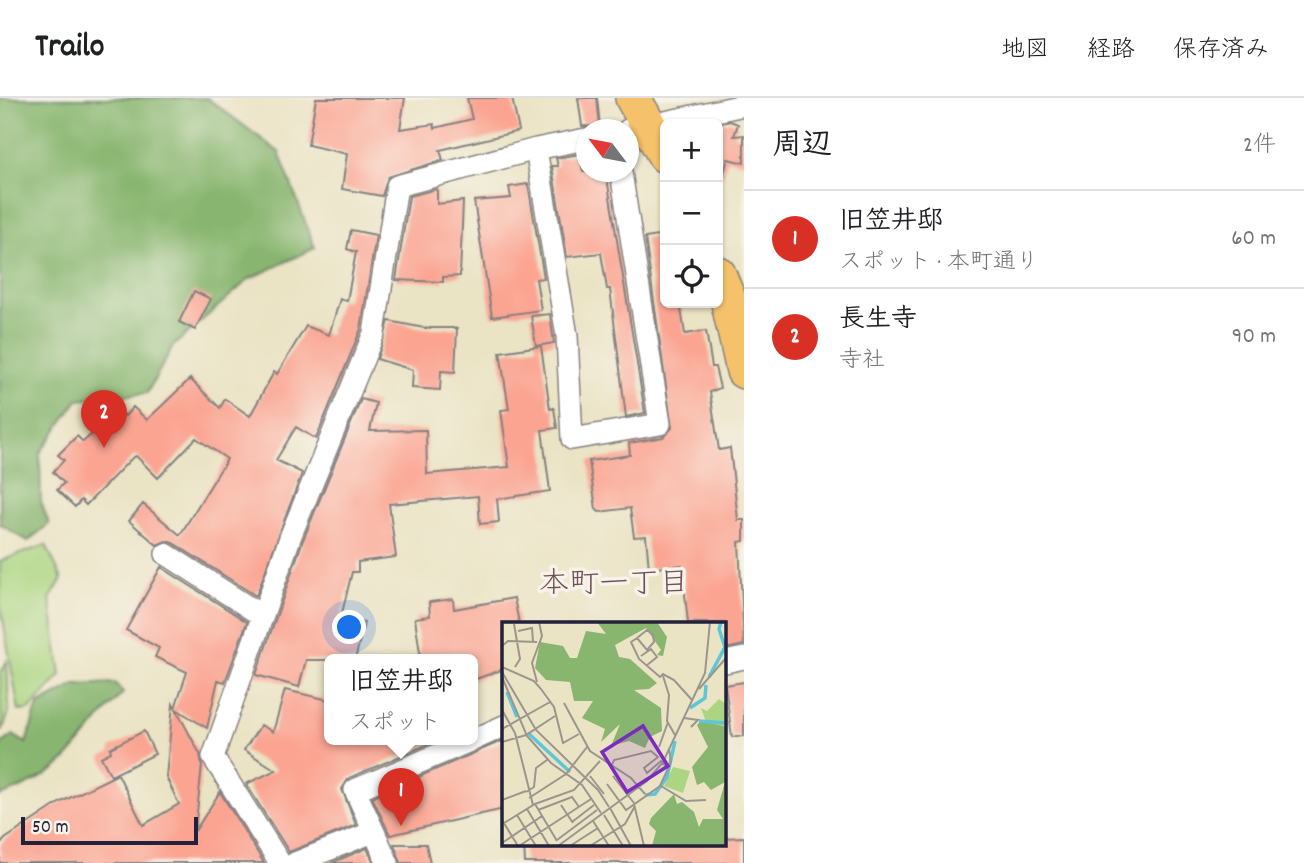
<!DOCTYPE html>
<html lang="ja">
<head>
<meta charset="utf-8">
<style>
	body { margin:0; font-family:Dekko,"Klee One",sans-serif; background:#f2f2f2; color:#202124 }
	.controls { position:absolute; right:21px; top:21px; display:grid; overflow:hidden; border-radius:10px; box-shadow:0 2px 5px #0004 }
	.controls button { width:63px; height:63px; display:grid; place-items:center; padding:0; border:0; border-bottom:2px solid #e0e0e0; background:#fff; color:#202124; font:35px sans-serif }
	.compass { position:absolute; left:576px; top:21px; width:63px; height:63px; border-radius:50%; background:#fff; box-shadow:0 2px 5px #0004; rotate:302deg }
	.scale { position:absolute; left:21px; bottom:18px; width:177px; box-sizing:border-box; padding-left:7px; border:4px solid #22223b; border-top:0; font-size:19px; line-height:24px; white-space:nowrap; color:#22223b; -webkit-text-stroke:5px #f7f3e8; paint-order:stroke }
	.you { position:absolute; left:350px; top:530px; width:24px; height:24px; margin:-18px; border:5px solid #fff; border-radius:50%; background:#1a73e8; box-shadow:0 0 0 10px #1a73e833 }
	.badge { display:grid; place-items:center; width:46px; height:46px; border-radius:50%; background:#d93025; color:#fff; font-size:23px; font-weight:700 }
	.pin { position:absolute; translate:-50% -58px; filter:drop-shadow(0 2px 4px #0008) }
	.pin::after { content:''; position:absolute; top:37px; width:24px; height:21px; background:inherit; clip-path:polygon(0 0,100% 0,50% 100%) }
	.popup { position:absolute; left:324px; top:556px; width:154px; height:91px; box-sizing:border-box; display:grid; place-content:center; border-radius:10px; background:#fff; filter:drop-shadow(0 2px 5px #0005); font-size:23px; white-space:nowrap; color:#757577 }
	.popup b { font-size:26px; color:#202124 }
	.popup::after { content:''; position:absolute; left:50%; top:100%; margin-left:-14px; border:14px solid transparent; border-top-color:#fff }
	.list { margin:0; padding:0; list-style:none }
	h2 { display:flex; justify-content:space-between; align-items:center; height:91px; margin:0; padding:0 28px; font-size:30px }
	h2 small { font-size:23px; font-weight:400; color:#757577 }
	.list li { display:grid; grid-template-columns:46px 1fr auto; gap:21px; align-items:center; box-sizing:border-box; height:98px; padding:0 28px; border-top:2px solid #e0e0e0 }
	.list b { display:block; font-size:26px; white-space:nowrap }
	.list p { margin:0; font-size:23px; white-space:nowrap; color:#757577 }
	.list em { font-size:23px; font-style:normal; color:#757577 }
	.icon { flex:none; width:38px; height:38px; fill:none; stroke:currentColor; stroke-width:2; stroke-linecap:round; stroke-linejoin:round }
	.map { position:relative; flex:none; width:744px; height:765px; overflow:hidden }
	header { display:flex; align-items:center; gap:42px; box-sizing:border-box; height:98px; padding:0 35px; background:#fff; border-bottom:2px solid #e0e0e0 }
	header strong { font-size:33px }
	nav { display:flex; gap:38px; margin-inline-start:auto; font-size:24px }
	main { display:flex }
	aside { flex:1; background:#fff }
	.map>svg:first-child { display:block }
	.green { fill:#abd581; stroke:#667c5e; stroke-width:2 }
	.forest { fill:#88b66f; stroke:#556c55; stroke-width:2 }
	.building { fill:#fba492 }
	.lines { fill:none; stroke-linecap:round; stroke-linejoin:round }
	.minor-casing { stroke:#868280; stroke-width:24 }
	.primary-casing { stroke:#868280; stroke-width:38 }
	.minor { stroke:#fff; stroke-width:21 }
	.primary { stroke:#f5c16b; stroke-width:35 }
	.labels { text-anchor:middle; stroke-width:7; stroke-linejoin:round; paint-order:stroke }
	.neighbourhood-label { font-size:30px; fill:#6e5059; stroke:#f7f3e8 }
	.inset-river { fill:none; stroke:#5dc6d9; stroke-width:3.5 }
	.inset-road { fill:none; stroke:#9a968d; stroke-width:2 }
	.view { fill:#7b2cbf; fill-opacity:0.15; stroke:#7b2cbf; stroke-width:3.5 }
	.inset-edge { fill:none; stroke:#22223b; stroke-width:3.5 }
</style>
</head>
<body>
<header>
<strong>Trailo</strong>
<nav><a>地図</a><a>経路</a><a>保存済み</a></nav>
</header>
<main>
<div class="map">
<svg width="744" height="765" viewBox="0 0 744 765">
	<rect width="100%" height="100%" fill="#f7f3e8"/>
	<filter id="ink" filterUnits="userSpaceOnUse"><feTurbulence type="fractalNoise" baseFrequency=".0143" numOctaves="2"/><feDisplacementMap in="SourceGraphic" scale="14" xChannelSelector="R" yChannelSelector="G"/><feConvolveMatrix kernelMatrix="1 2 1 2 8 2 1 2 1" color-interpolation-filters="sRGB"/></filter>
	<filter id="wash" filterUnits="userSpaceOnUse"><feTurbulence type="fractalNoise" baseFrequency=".00686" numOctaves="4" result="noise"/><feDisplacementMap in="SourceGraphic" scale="28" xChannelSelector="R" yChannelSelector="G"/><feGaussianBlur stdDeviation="1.57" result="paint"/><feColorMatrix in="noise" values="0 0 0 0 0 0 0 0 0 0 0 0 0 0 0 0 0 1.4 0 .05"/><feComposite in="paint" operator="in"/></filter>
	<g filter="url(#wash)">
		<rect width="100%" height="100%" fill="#eae3c4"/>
		<!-- green -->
		<path class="green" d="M 46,447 L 62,481 L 50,501 L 61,577 L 29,612 L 19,613 L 0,505 L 0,463 Z
			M 7,563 L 9,614 L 2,634 L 0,576 Z"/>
		<!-- forest -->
		<path class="forest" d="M 0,0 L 207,0 L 279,54 L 315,150 L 249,181 L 173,248 L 147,295 L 78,302 L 40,355 L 41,404 L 49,426 L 28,443 L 0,426 Z
			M 115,585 L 123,595 C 102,616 86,640 66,661 C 51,677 21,691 0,698 L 0,647 L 13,637 L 26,645 L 38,607 L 75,587 Z"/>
		<g id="blocks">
			<!-- building -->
			<path class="building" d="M 316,0 L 405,0 L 400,31 L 434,26 L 435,30 L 472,21 L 467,0 L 512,0 L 519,33 L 440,52 L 443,62 L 388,79 L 382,98 L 342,91 L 347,56 L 308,47 Z
				M 578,0 L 597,0 L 600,29 L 582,28 Z
				M 730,23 L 738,26 L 734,38 L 744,37 L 744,65 L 728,61 L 723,77 L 718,76 L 718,26 Z
				M 580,56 L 583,74 L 606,74 L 645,315 L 626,319 L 610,191 L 607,191 L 601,155 L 567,159 L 552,68 L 558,68 L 556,60 Z
				M 528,86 L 544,180 L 536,181 L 541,212 L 492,219 L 474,103 L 511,100 L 509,89 Z
				M 437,91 L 437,106 L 463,103 L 460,178 L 443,179 L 443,184 L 396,182 L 409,98 Z
				M 351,132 L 376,137 L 361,231 L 316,341 L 296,329 L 276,362 L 302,375 L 256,498 L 173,445 L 166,443 L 157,447 L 129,423 L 143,406 L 180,437 L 227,361 L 196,340 L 158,380 L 136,358 L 132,360 L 86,407 L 81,402 L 75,409 L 57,392 L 64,385 L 53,374 L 64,362 L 58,357 L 77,338 L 83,344 L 119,312 L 125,318 L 133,309 L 147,322 L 190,281 L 220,310 L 225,301 L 250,318 L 274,274 L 277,276 L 306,228 L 329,237 L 340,201 L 347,203 L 356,154 L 347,151 Z
				M 665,137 L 665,205 L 680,205 L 685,236 L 706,233 L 712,269 L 715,269 L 720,290 L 710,294 L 719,352 L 730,350 L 738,422 L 744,422 L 744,443 L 739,444 L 744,547 L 725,551 L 725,525 L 688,525 L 682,467 L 649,471 L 646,438 L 634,439 L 630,410 L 599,414 L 596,411 L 589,363 L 630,357 L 629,345 L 663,339 L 672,330 L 645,140 Z
				M 194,193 L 211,201 L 195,232 L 179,224 Z
				M 550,216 L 554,245 L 536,248 L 531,218 Z
				M 389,223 L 424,230 L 457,230 L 455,274 L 441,273 L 440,292 L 412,290 L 413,272 L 377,261 Z
				M 541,248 L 550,311 L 554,310 L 557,330 L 542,332 L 550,393 L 497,401 L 499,424 L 480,426 L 478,398 L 389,406 L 396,459 L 358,464 L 358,474 L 352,474 L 341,519 L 364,525 L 355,562 L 306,562 L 299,589 L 256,577 L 303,442 L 361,301 L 376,305 L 370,333 L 426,332 L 427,376 L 509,369 L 501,312 L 509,311 L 500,254 Z
				M 161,469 L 247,524 L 225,584 L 218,582 L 207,630 L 176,611 L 200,656 L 202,667 L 195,733 L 220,694 L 264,765 L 0,765 L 0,747 L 5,741 L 59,705 L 118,676 L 143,727 L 179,706 L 166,679 L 173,606 L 175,610 L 187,574 L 155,559 L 159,550 L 126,532 Z
				M 514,500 L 519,525 L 504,525 L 504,571 L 473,582 L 473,562 L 421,562 L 415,520 L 430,518 L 429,504 L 453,501 L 454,511 Z
				M 744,584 L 744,638 L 732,639 L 725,587 Z
				M 285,592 L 329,602 L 329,642 L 438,642 L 349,680 L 342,691 L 356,727 L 289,754 L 246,686 L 276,672 L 244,652 L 261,627 L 273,634 Z
				M 144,633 L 155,656 L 111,678 L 101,659 L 111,654 L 110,650 Z
				M 504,642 L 504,711 L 390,737 L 372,699 Z
				M 744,739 L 744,765 L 525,765 L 524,746 L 725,746 L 725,740 Z
				M 394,746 L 426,746 L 430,765 L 401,765 Z
				M 367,750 L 374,765 L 331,765 Z"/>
		</g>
	</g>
	<g filter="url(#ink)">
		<use href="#blocks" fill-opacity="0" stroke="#868280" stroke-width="2"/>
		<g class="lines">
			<!-- minor casing -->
			<g class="minor-casing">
				<path id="minor" d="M 628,32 L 744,7
					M 536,51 L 586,41
					M 166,456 L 262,518
					M 725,564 L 744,560
					M 473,642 L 504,628
					M 280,765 L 213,659 L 291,437 L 374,235 L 397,88 L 536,51 L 567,238 L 572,341 L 660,326 L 621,74
					M 295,765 L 373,734
					M 388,765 L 355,692 L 472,642"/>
			</g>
			<!-- primary casing -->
			<g class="primary-casing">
				<path id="primary" d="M 633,0 L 665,57
					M 718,176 L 728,201 L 744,273"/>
			</g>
			<!-- minor -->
			<use href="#minor" class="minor"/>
			<!-- primary -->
			<use href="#primary" class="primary"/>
		</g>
	</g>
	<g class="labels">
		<!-- neighbourhood labels -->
		<g class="neighbourhood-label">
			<text x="614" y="494">本町一丁目</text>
		</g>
	</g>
	<!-- overview -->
	<g transform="translate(502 524)">
		<rect width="224" height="224" fill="#eae3c4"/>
		<path d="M 217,77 L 224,82 L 222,107 L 204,100 L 199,86 L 205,89 ZM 171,145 L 188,149 L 181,171 L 162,164 Z" fill="#abd581"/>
		<path d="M 95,0 L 155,0 L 165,15 L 161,34 L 155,33 L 159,28 L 144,6 L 113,23 L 117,35 L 128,37 L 155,61 L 147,67 L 132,68 L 159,86 L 160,109 L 148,115 L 143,126 L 127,119 L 109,124 L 118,102 L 99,120 L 103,107 L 80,96 L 91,79 L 72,79 L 68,60 L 44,58 L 33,46 L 38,20 L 61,24 L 68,36 L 75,36 L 84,9 L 104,12 ZM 199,99 L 224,105 L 224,224 L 150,224 L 154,209 L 147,202 L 149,196 L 172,172 L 175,182 L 180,180 L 192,190 L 197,205 L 201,197 L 221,197 L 215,188 L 223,160 L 209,168 L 202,160 L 195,163 L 193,156 L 190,145 L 206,125 L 195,103 Z" fill="#88b66f"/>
		<path class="inset-river" d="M 207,55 L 223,25 L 217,7 L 219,0M 5,70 L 15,95M 188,86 L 203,76 L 204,63M 197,99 L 224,101M 26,111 L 68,150M 143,173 L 153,172 L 165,155 L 173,119"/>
		<path class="inset-road" d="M 12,2 L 18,37 L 13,45M 16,9 L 30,6 L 31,20M 135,16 L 145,28 L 152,20 L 151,13 L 145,8 L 135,16 L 129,20 L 137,37 L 158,55 L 161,52 L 172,58 L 190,78M 0,24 L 6,19 L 35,20M 139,34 L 149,27 L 155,35 L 144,44M 0,45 L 32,59 L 39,67 L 52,85 L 61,121 L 77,112M 0,50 L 34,108 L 96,168 L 107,185M 161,54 L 167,73 L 165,99 L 173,113M 0,55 L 25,114 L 49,141 L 80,163 L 99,191M 35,60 L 30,41 L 40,14 L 37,0M 197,67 L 224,36M 62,81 L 88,129 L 129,156 L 143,172M 0,88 L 13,111 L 31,183M 182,96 L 196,98 L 189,105M 0,107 L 48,80M 0,120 L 24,113 L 53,94M 157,125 L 166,100M 109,145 L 112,138 L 149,129 L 156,135 L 142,146 L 145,151 L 159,139 L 167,147M 88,154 L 102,172M 111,154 L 132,181M 105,162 L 124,188 L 158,164 L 169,140 L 167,127M 159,164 L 184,179 L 204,178M 24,170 L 32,165 L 34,146 L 45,138M 27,176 L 64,152 L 85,125M 0,178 L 24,169M 33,182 L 55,219M 132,182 L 142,224M 59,183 L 71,201M 108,186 L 145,159 L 161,140 L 203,51 L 208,0M 108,186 L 129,224M 25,187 L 47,224M 36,188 L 70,175 L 77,185M 15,193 L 34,224M 102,193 L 121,224M 0,198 L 16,224M 91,199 L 107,224M 70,200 L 92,183M 2,201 L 33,182 L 72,168 L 98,139M 55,218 L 95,188M 0,221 L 40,194M 17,224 L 89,177M 56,224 L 108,186M 68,224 L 96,206M 88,224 L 123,202 L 133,184"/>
		<path class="view" d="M 141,104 L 166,144 L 125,170 L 100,130 Z"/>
		<rect width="224" height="224" class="inset-edge"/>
	</g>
</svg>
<div class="controls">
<button>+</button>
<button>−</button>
<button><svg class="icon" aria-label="locate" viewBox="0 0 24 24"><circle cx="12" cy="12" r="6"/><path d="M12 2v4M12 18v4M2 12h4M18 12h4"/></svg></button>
</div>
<svg class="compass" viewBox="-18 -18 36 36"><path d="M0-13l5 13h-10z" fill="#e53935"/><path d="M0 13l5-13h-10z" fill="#757577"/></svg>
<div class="scale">50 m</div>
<div class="you"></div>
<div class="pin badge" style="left:401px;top:728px">1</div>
<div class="popup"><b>旧笠井邸</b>スポット</div>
<div class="pin badge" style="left:104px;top:350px">2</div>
</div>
<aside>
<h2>周辺<small>2件</small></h2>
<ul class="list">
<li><span class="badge">1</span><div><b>旧笠井邸</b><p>スポット · 本町通り</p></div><em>60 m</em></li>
<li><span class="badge">2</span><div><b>長生寺</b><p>寺社</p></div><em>90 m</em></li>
</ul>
</aside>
</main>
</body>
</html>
